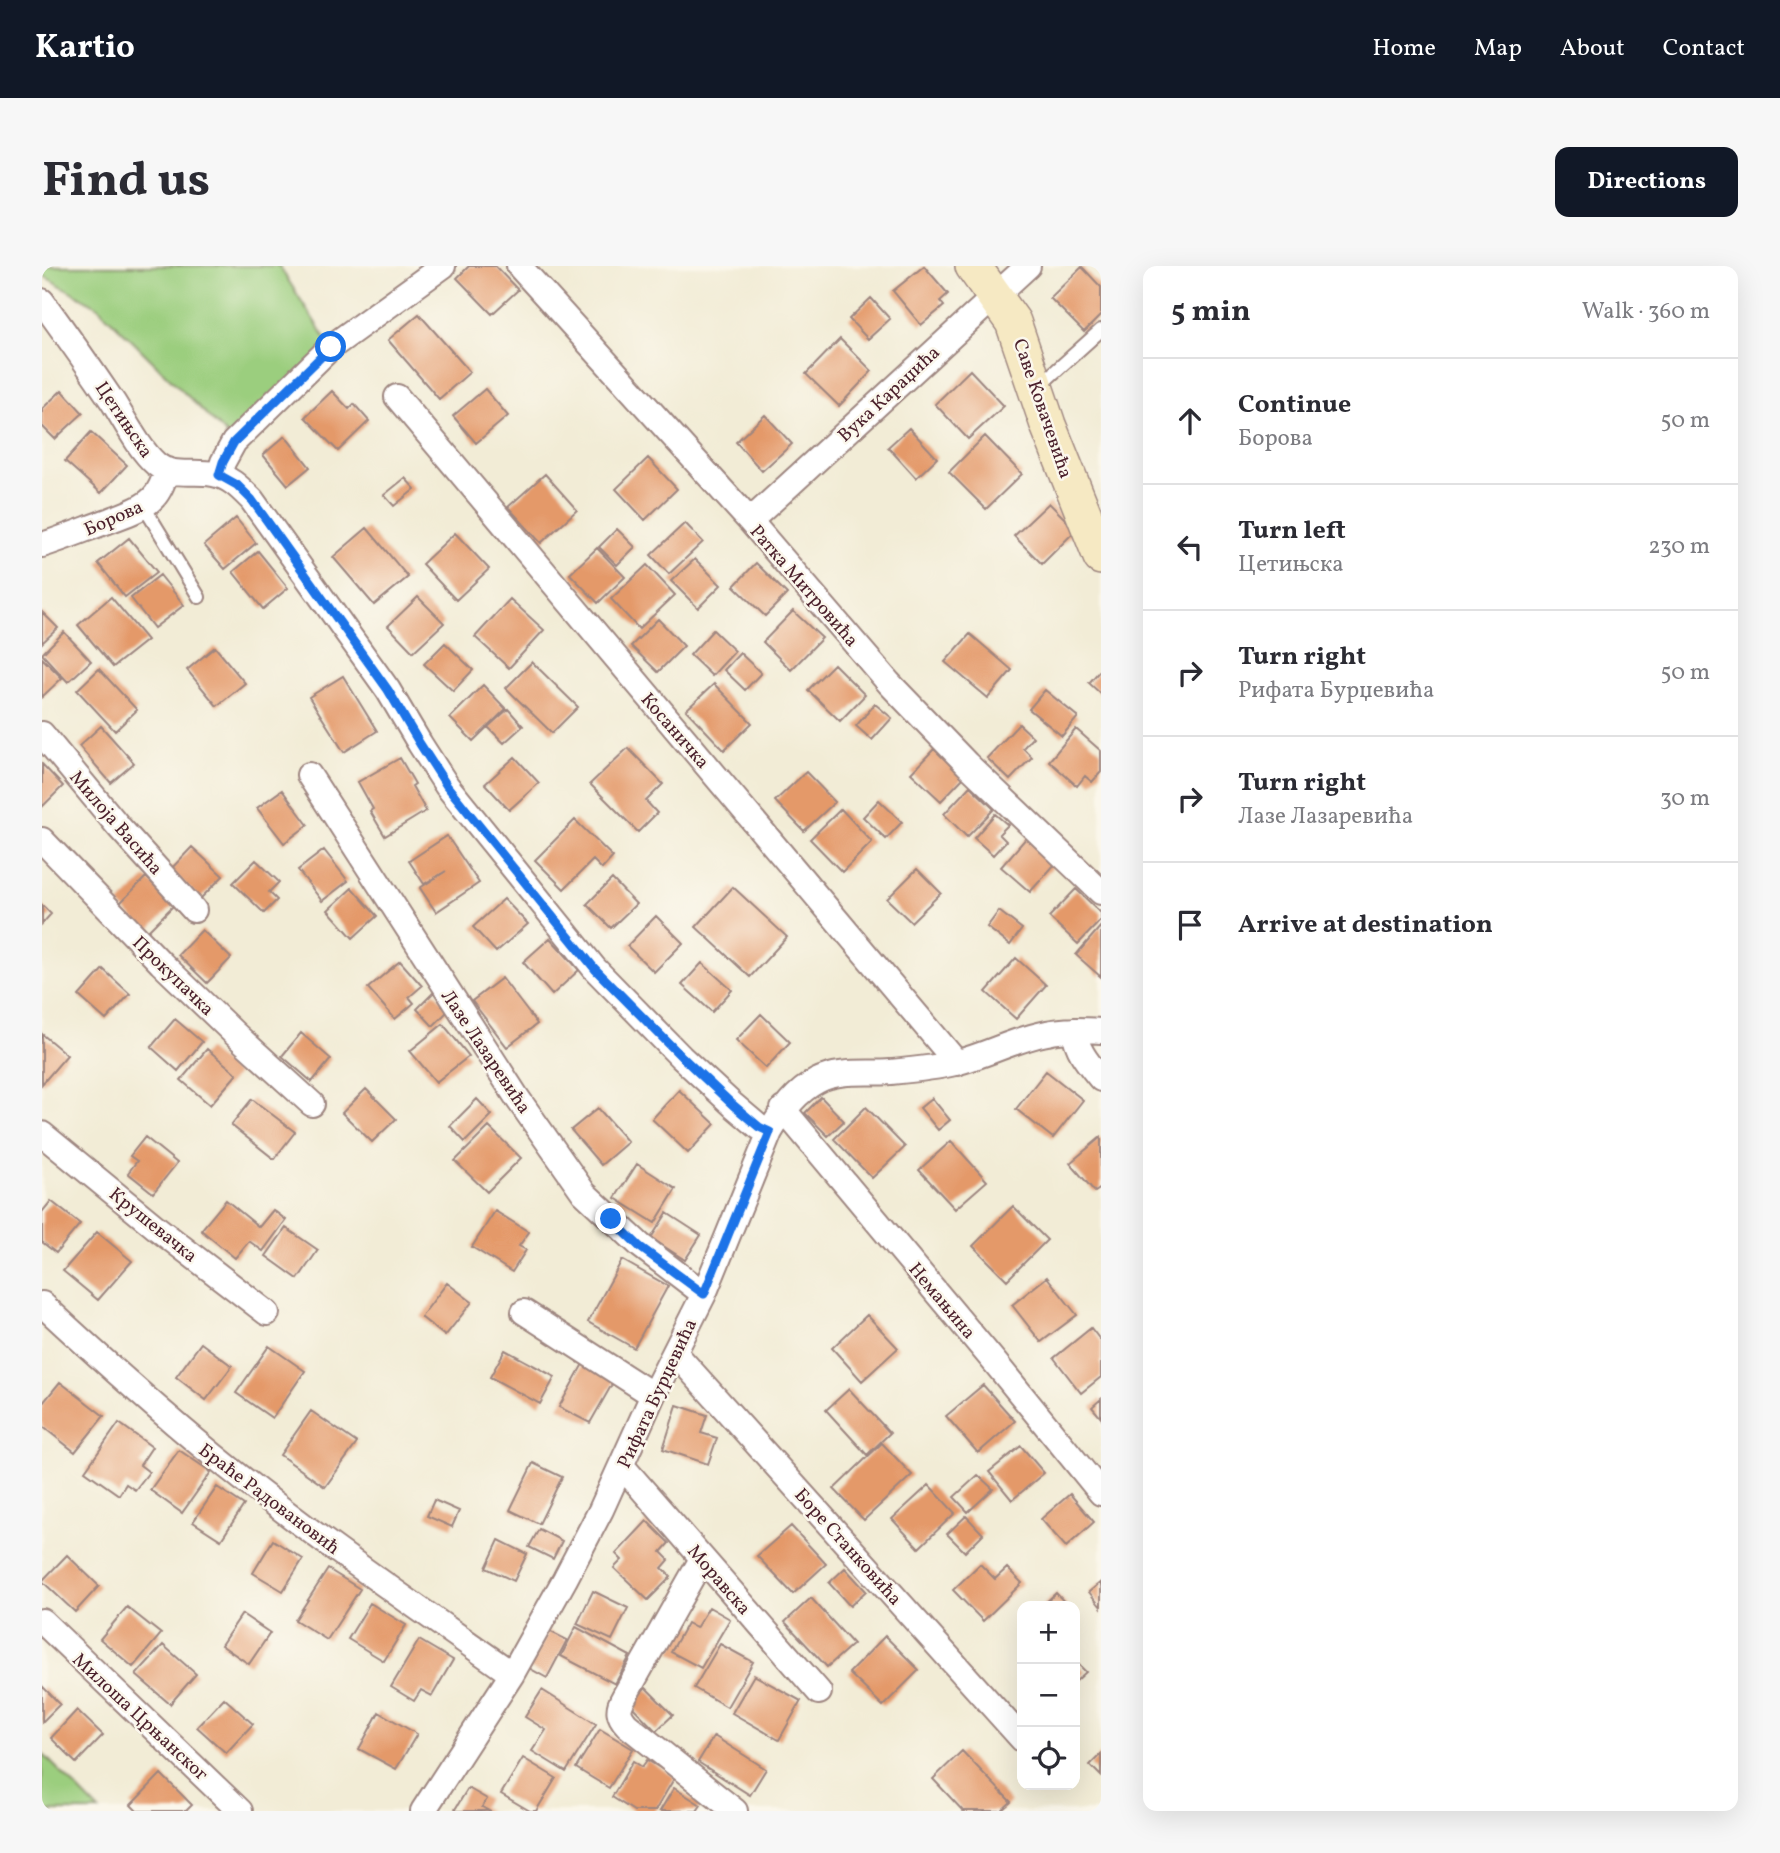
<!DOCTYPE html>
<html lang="en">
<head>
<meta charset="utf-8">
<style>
	body { margin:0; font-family:Vollkorn,serif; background:#f7f7f7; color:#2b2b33 }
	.controls { position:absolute; right:21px; bottom:21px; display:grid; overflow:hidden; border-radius:14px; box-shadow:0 7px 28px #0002 }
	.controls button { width:63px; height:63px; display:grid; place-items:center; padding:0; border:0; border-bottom:2px solid #e1e1e2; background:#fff; color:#2b2b33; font:35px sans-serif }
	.stop { position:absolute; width:21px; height:21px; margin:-16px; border:5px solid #1a73e8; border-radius:50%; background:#fff }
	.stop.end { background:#1a73e8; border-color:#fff; box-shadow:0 2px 7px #0008 }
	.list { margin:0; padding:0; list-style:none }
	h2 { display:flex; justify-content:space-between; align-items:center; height:91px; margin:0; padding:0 28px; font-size:30px }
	h2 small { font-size:23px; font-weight:400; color:#7c7c81 }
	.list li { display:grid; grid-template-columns:46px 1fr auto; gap:21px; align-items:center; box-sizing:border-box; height:126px; padding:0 28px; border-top:2px solid #e1e1e2 }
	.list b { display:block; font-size:26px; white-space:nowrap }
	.list p { margin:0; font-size:23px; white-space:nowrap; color:#7c7c81 }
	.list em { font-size:23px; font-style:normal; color:#7c7c81 }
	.icon { flex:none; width:38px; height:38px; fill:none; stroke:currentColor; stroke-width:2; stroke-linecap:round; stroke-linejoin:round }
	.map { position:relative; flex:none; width:1059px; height:1545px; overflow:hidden; border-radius:14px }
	header { display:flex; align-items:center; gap:42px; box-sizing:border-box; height:98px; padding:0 35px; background:#111827; color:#fff }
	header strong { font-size:33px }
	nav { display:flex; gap:38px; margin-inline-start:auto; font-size:24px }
	.intro { display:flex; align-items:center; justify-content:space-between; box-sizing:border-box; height:168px; padding:0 42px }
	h1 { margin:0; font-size:49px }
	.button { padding:18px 32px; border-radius:14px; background:#111827; color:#fff; font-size:24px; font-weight:700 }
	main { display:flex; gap:42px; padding:0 42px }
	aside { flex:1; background:#fff; border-radius:14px; box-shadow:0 7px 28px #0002 }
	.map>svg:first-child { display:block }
	.green { fill:#9bce7e; stroke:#727654; stroke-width:2 }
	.building { fill:#e49969 }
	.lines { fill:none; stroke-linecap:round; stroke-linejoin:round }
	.lane-casing { stroke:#9e8680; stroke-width:16 }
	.street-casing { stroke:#9e8680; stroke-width:28 }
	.secondary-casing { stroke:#9e8680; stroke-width:38 }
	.lane { stroke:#fff; stroke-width:12 }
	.street { stroke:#fff; stroke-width:24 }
	.secondary { stroke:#f6e9c3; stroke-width:35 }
	.route { stroke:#1a73e8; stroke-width:9 }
	.labels { text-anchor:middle; stroke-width:5; stroke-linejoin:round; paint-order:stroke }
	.street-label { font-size:19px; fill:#4a1f2b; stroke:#fbf7ec }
</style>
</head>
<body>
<header>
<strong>Kartio</strong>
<nav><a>Home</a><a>Map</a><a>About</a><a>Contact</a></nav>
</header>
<div class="intro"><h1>Find us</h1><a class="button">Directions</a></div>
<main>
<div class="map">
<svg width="1059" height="1545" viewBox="0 0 1059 1545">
	<rect width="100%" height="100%" fill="#fbf7ec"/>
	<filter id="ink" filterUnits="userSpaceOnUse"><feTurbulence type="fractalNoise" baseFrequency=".0143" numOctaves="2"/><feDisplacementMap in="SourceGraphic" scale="14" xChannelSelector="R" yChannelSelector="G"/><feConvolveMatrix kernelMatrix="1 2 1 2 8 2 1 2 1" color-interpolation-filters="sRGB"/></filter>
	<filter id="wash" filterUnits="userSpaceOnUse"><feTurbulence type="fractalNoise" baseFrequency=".00686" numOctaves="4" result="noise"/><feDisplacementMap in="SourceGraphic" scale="28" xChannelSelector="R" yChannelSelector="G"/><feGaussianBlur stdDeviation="1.57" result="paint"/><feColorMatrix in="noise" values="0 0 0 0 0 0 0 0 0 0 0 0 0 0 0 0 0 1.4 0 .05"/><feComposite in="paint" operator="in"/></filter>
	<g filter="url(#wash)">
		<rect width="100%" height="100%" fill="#f2ecd6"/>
		<!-- green -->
		<path class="green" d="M 0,0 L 237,0 L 289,81 L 192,176 L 56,41 L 0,9 Z
			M 0,1487 L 57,1545 L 0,1545 Z"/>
		<g id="blocks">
			<!-- building -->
			<path class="building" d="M 427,0 L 453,0 L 476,24 L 450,48 L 415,12 Z
				M 882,0 L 906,28 L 898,35 L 902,40 L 879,59 L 851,25 Z
				M 1040,1 L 1059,21 L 1059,49 L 1042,66 L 1008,32 Z
				M 829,32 L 848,53 L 826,73 L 807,53 Z
				M 377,48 L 428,106 L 397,133 L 346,74 Z
				M 798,73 L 830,105 L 797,140 L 764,108 Z
				M 928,104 L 962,140 L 926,173 L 893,138 Z
				M 443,123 L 466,150 L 434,177 L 411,150 Z
				M 20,124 L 41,147 L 13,173 L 0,160 L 0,143 Z
				M 290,125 L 307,143 L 312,138 L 327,155 L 296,185 L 263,151 Z
				M 723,149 L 750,178 L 720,205 L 694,176 Z
				M 867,162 L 895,192 L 874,212 L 846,181 Z
				M 49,166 L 85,199 L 59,227 L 23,195 Z
				M 243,170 L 268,201 L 246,219 L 221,189 Z
				M 943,170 L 980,208 L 944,243 L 907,206 Z
				M 606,192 L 635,223 L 603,254 L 574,223 Z
				M 503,208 L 535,244 L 499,277 L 466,241 Z
				M 363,212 L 373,223 L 352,240 L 342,229 Z
				M 1007,237 L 1034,264 L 1000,298 L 972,270 Z
				M 194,252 L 214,277 L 183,303 L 162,279 Z
				M 643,257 L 661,276 L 627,308 L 609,289 Z
				M 325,262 L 366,311 L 332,339 L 291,291 Z
				M 575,263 L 593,281 L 575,299 L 557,281 Z
				M 413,267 L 447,303 L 414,334 L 380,298 Z
				M 87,272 L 115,306 L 83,331 L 56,297 Z
				M 555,282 L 583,311 L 556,337 L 528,308 Z
				M 216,285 L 246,322 L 221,343 L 191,306 Z
				M 653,293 L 679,319 L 656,342 L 629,315 Z
				M 714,297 L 745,328 L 723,350 L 692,320 Z
				M 605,299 L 633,329 L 597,363 L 569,333 Z
				M 118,309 L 142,339 L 112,362 L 89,332 Z
				M 69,331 L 105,374 L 71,401 L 36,359 Z
				M 376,331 L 402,357 L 371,386 L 346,360 Z
				M 468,333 L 502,364 L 467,402 L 433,371 Z
				M 751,345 L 780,372 L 749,404 L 721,376 Z
				M 0,346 L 16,362 L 0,377 Z
				M 616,353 L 642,380 L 616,406 L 589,380 Z
				M 671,364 L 693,385 L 670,410 L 648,389 Z
				M 22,366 L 49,395 L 26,416 L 0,388 Z
				M 928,368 L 970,404 L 946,432 L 903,396 Z
				M 403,377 L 431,404 L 411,425 L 382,398 Z
				M 173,381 L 203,417 L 175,440 L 145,404 Z
				M 698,387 L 719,407 L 703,424 L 682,404 Z
				M 0,392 L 20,412 L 0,431 Z
				M 490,396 L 536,441 L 510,467 L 464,422 Z
				M 792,398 L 823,429 L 798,455 L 766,424 Z
				M 57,403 L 95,444 L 73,465 L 35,424 Z
				M 1059,403 L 1059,428 L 1047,417 Z
				M 301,410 L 335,465 L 302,486 L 267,431 Z
				M 672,418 L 710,457 L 682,484 L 644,444 Z
				M 441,419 L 464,443 L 431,475 L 408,452 Z
				M 1003,424 L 1036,451 L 1020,470 L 987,443 Z
				M 833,438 L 850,452 L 830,474 L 814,460 Z
				M 466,443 L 481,460 L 462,477 L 446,461 Z
				M 977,458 L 991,471 L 981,482 L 990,491 L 968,514 L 945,492 Z
				M 59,460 L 92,497 L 69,517 L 37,480 Z
				M 1034,463 L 1059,485 L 1059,506 L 1050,516 L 1043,510 L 1035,520 L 1007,495 Z
				M 586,482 L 621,518 L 604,535 L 615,547 L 596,566 L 548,518 Z
				M 892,483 L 922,511 L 899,535 L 869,507 Z
				M 473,491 L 497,517 L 467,544 L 443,518 Z
				M 358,492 L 373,518 L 370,520 L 384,545 L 343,570 L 328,545 L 331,543 L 316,516 Z
				M 0,498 L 21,520 L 0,541 Z
				M 764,506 L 793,536 L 762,565 L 733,535 Z
				M 928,520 L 952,543 L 925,571 L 902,548 Z
				M 240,524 L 266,559 L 242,577 L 215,542 Z
				M 837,534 L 860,556 L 844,573 L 821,551 Z
				M 799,543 L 830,576 L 800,606 L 768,573 Z
				M 953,548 L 966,559 L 957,568 L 964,575 L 951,589 L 932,572 Z
				M 533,554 L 571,591 L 560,603 L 551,594 L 522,623 L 493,594 Z
				M 405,570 L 437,617 L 394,646 L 378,622 L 404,605 L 382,618 L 367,595 Z
				M 985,571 L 1014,597 L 988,626 L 959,601 Z
				M 150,581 L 181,610 L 158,633 L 128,604 Z
				M 282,584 L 306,615 L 280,635 L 256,604 Z
				M 214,594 L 237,616 L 227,626 L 235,634 L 222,647 L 191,617 Z
				M 875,603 L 899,627 L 869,656 L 845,633 Z
				M 104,611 L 132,639 L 105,666 L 77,638 Z
				M 570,613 L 594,638 L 569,662 L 545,638 Z
				M 691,621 L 745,671 L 708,711 L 654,661 Z
				M 310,622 L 335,650 L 311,672 L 286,644 Z
				M 1034,623 L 1059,647 L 1059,654 L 1036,678 L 1007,651 Z
				M 462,633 L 486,658 L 454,686 L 431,661 Z
				M 0,639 L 9,648 L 0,658 Z
				M 957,645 L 980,663 L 968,679 L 945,661 Z
				M 614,650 L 641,677 L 612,706 L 585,680 Z
				M 1059,660 L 1059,711 L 1034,689 Z
				M 160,664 L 189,692 L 165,717 L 136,689 Z
				M 508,672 L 537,704 L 510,729 L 481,696 Z
				M 974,692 L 1004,719 L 974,753 L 944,726 Z
				M 358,695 L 380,720 L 367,731 L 372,737 L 353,753 L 326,722 Z
				M 660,697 L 690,724 L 670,746 L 640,719 Z
				M 61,703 L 88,728 L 64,754 L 37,730 Z
				M 460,712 L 495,758 L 465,781 L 430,735 Z
				M 392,726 L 408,743 L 391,760 L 375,743 Z
				M 719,748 L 748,776 L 724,802 L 694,774 Z
				M 133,753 L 160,776 L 136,805 L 109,781 Z
				M 401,758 L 427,790 L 394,816 L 368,785 Z
				M 259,767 L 289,793 L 270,816 L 240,790 Z
				M 0,768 L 25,789 L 0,818 Z
				M 165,783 L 195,808 L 168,839 L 139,814 Z
				M 1004,805 L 1041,834 L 1011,872 L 974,843 Z
				M 324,823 L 354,853 L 330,876 L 300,847 Z
				M 637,824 L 673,858 L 646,887 L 610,853 Z
				M 779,831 L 802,855 L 786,870 L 763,847 Z
				M 890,832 L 908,854 L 896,864 L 878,842 Z
				M 210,833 L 253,866 L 232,893 L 189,859 Z
				M 435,833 L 450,849 L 423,876 L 408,860 Z
				M 824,841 L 863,881 L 830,912 L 792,873 Z
				M 556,842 L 586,876 L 559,899 L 529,864 Z
				M 447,861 L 479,892 L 445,926 L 413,895 Z
				M 103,871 L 135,897 L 111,927 L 86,907 L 95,895 L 88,890 Z
				M 1059,871 L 1059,922 L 1053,926 L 1028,897 Z
				M 909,875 L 945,915 L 913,943 L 877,904 Z
				M 595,898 L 634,923 L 613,957 L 573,932 Z
				M 184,934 L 217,961 L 231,944 L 244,954 L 221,985 L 207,975 L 193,992 L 159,964 Z
				M 9,935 L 38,958 L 14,987 L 0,976 L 0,946 Z
				M 971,940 L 1005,974 L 965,1014 L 931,980 Z
				M 453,945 L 487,966 L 477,980 L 484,984 L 470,1006 L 430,981 Z
				M 625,947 L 659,969 L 643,994 L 609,972 Z
				M 244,962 L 276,984 L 256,1013 L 224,990 Z
				M 55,966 L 90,995 L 56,1034 L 21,1005 Z
				M 580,994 L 626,1020 L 592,1082 L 546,1056 Z
				M 1005,1011 L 1035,1049 L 999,1076 L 970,1039 Z
				M 405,1017 L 430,1036 L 403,1070 L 379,1051 Z
				M 825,1049 L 856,1082 L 820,1115 L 790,1082 Z
				M 1049,1062 L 1059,1075 L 1059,1111 L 1039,1127 L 1012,1092 Z
				M 159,1077 L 190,1100 L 164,1134 L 134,1111 Z
				M 227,1080 L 263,1105 L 230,1152 L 194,1127 Z
				M 463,1084 L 513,1111 L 498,1138 L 448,1111 Z
				M 542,1096 L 573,1113 L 548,1157 L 517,1141 Z
				M 18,1116 L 62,1150 L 33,1186 L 0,1160 L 0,1138 Z
				M 941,1119 L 973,1155 L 936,1187 L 904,1150 Z
				M 807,1123 L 848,1167 L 825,1189 L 784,1144 Z
				M 1059,1133 L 1059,1152 L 1050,1141 Z
				M 635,1139 L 665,1149 L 659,1167 L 675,1172 L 666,1198 L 621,1183 Z
				M 269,1145 L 315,1177 L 283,1221 L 238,1189 Z
				M 77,1157 L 110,1181 L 98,1199 L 107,1206 L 93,1224 L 84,1218 L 77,1229 L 43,1205 Z
				M 840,1177 L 870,1209 L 822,1254 L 792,1223 Z
				M 979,1180 L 1002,1207 L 970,1234 L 947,1206 Z
				M 137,1184 L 169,1206 L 140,1247 L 108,1224 Z
				M 491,1197 L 520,1211 L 497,1258 L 468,1244 Z
				M 936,1209 L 951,1223 L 926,1246 L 912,1231 Z
				M 887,1219 L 913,1247 L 877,1282 L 850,1253 Z
				M 175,1221 L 202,1239 L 179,1274 L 151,1256 Z
				M 1028,1228 L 1052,1256 L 1024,1281 L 999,1253 Z
				M 392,1234 L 417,1245 L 410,1261 L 385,1250 Z
				M 924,1250 L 941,1268 L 923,1286 L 905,1268 Z
				M 605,1255 L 627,1277 L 619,1286 L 627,1294 L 620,1302 L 629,1311 L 606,1334 L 572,1302 L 580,1294 L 574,1288 Z
				M 749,1260 L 784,1298 L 751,1328 L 715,1290 Z
				M 497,1263 L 520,1275 L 511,1293 L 487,1281 Z
				M 231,1274 L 261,1293 L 241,1325 L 211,1307 Z
				M 457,1274 L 485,1288 L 472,1315 L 444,1302 Z
				M 25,1289 L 57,1320 L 33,1346 L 0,1315 Z
				M 938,1298 L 953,1313 L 965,1302 L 980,1317 L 941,1355 L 911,1324 Z
				M 803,1302 L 824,1325 L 808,1340 L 787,1317 Z
				M 286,1303 L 318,1323 L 285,1374 L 253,1354 Z
				M 1059,1316 L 1059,1341 L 1047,1326 Z
				M 551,1325 L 586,1342 L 570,1374 L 535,1358 Z
				M 1014,1327 L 1026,1340 L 1000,1340 Z
				M 769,1332 L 811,1378 L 785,1401 L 743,1356 Z
				M 328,1337 L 364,1359 L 342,1395 L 306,1373 Z
				M 85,1341 L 119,1368 L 91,1401 L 58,1373 Z
				M 667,1341 L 688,1353 L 659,1402 L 629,1386 L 645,1357 L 654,1362 Z
				M 200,1348 L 228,1367 L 207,1398 L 179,1379 Z
				M 534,1361 L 588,1390 L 573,1418 L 519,1390 Z
				M 507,1365 L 525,1374 L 505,1412 L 487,1402 Z
				M 843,1370 L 877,1404 L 841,1440 L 807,1407 Z
				M 377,1374 L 411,1394 L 390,1430 L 379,1424 L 372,1435 L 349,1421 Z
				M 678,1378 L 711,1396 L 685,1441 L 652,1422 Z
				M 121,1379 L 154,1408 L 128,1438 L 94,1409 Z
				M 1033,1395 L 1044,1406 L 1033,1416 Z
				M 712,1409 L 759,1435 L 737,1474 L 690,1447 Z
				M 0,1420 L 18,1438 L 0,1456 Z
				M 604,1422 L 631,1449 L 614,1465 L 588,1438 Z
				M 500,1424 L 554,1458 L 524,1506 L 490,1485 L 504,1464 L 483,1451 Z
				M 182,1432 L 211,1458 L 184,1487 L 155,1461 Z
				M 35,1444 L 61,1469 L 34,1497 L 9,1472 Z
				M 337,1446 L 375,1468 L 354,1503 L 317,1483 Z
				M 558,1463 L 591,1483 L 567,1522 L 534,1502 Z
				M 672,1470 L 724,1503 L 708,1529 L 656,1496 Z
				M 920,1485 L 969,1536 L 959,1545 L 921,1545 L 891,1513 Z
				M 1059,1488 L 1059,1510 L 1048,1499 Z
				M 481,1492 L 514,1512 L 494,1545 L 488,1545 L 459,1528 Z
				M 605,1494 L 633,1511 L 613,1545 L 592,1545 L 570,1531 L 591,1495 L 600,1501 Z
				M 119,1508 L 150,1539 L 144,1545 L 95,1545 L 89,1539 Z
				M 426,1522 L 445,1533 L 440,1541 L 447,1545 L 412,1545 Z
				M 632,1522 L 659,1539 L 655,1545 L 618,1545 Z"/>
		</g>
	</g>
	<g filter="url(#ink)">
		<use href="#blocks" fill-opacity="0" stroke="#9e8680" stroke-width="2"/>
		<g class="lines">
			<!-- lane casing -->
			<g class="lane-casing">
				<path id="lane" d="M 997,120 L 1059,64
					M 101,239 L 157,331"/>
			</g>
			<!-- street casing -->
			<g class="street-casing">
				<path id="street" d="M 477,0 L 708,255 L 847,417 L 925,498 L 1059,626
					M 0,35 C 24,68 48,102 71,136 C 83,155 97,183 114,198 C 130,212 152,204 171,208 C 188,211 198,222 210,234 L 346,424 L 378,478 L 405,520 L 553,703 L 639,791 L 691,839 L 717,861 L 728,866
					M 355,131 C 540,354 728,575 915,797
					M 177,209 L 181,196 L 192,176 L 289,81 L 401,0
					M 708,255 L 986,0
					M 0,279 C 22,272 44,263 66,255 C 81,249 99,244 110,233 C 118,226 122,214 125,204
					M 0,468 L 77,561 L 152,644
					M 267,509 L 476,833 L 542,927 L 599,980 L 662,1028
					M 0,574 L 119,697 L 193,768 L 270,838
					M 1032,764 C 1035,785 1046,797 1059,813
					M 741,843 L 955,1099 L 1059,1227
					M 0,868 L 116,963 L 225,1047
					M 0,1038 C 56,1090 112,1141 171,1189 C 266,1267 369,1337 470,1408
					M 482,1046 L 611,1129
					M 633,1087 L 980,1473
					M 580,1200 L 777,1426
					M 660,1293 L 582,1431 C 575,1443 576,1449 585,1459 L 693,1545
					M 0,1355 L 198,1545
					M 381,1545 L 470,1408 L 523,1313 L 559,1244 L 611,1129 L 662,1028 L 728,866 C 740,845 754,826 775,815 C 797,803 825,808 849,806 C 870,804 892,802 913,797 C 945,789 973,773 1005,767 C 1023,763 1041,764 1059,765"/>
			</g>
			<!-- secondary casing -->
			<g class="secondary-casing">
				<path id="secondary" d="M 931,0 L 971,56 L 1006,159 L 1059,291"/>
			</g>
			<!-- lane -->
			<use href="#lane" class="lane"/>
			<!-- street -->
			<use href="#street" class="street"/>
			<!-- secondary -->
			<use href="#secondary" class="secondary"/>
		</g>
	</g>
	<g class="lines" filter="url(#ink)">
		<!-- route -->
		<path class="route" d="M 289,81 L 192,176 L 181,196 L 177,209 L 195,219 L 210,234 L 346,424 L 378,478 L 405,520 L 553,703 L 639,790 L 691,839 L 717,861 L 728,866 L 662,1028 L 598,981 L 569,953"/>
	</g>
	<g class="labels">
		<!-- street labels -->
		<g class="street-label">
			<text transform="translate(846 127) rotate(-43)" y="7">Вука Караџића</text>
			<text transform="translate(1002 142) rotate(71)" y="7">Саве Ковачевића</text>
			<text transform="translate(83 153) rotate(56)" y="7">Цетињска</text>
			<text transform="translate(71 251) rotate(-24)" y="7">Борова</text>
			<text transform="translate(763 319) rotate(49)" y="7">Ратка Митровића</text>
			<text transform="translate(634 464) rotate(49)" y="7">Косаничка</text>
			<text transform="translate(75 556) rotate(49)" y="7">Милоја Васића</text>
			<text transform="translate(132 709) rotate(44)" y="7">Прокупачка</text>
			<text transform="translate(445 785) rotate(56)" y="7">Лазе Лазаревића</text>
			<text transform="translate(112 958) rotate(39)" y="7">Крушевачка</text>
			<text transform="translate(901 1034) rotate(50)" y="7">Немањина</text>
			<text transform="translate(614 1127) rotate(-65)" y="7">Рифата Бурџевића</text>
			<text transform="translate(228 1232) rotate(37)" y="7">Браће Радовановић</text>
			<text transform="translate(807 1280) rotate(48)" y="7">Боре Станковића</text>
			<text transform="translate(678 1313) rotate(49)" y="7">Моравска</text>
			<text transform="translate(99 1450) rotate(43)" y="7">Милоша Црњанског</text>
		</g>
	</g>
</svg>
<div class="controls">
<button>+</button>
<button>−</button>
<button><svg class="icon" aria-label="locate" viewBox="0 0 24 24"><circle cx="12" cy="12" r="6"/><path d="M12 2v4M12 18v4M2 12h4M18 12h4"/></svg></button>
</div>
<div class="stop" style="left:289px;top:81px"></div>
<div class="stop end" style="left:569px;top:953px"></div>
</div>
<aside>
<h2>5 min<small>Walk · 360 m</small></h2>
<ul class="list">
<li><svg class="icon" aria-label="ahead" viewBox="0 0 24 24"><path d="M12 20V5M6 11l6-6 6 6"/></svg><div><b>Continue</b><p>Борова</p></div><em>50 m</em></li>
<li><svg class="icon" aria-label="left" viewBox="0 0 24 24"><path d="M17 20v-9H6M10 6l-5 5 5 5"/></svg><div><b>Turn left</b><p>Цетињска</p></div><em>230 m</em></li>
<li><svg class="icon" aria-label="right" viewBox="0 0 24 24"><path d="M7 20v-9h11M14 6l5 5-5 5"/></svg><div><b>Turn right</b><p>Рифата Бурџевића</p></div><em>50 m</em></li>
<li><svg class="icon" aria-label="right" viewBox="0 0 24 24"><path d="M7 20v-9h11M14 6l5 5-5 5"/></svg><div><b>Turn right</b><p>Лазе Лазаревића</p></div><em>30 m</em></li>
<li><svg class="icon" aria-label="arrive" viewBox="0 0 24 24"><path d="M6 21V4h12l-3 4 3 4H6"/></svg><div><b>Arrive at destination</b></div></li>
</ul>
</aside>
</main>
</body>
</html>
